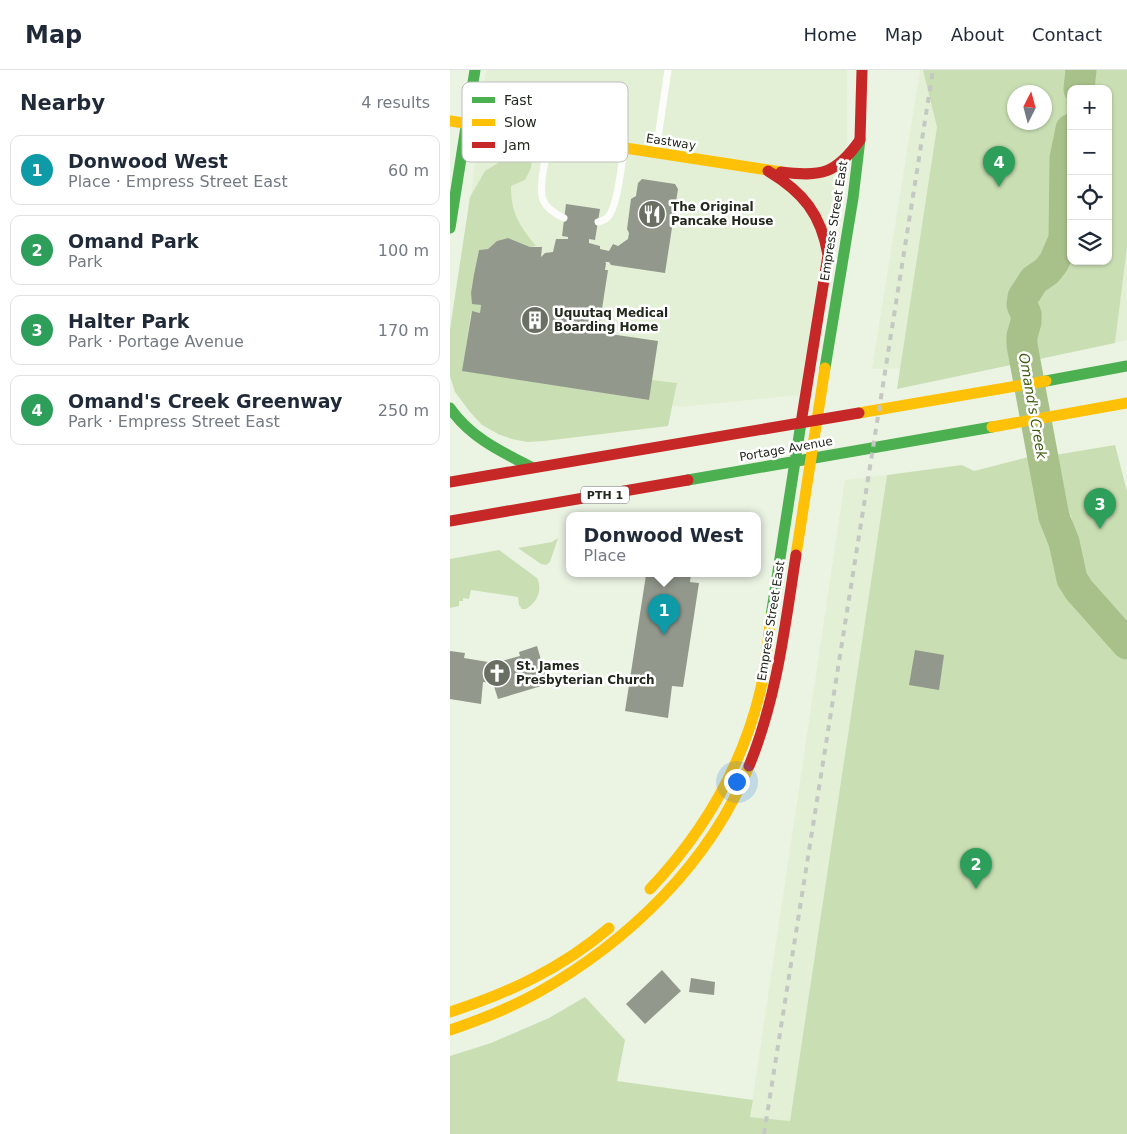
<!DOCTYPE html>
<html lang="en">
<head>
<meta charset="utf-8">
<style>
	body { margin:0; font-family:"DejaVu Sans",sans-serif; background:#f6f6f7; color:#1f2937 }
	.controls { position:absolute; right:15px; top:15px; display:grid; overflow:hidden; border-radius:10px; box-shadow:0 1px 4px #0004 }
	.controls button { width:45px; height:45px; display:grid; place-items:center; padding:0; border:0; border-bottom:1px solid #e0e1e3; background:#fff; color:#1f2937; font:25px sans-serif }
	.compass { position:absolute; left:557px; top:15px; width:45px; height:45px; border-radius:50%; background:#fff; box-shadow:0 1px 4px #0004; rotate:6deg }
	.you { position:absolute; left:286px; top:711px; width:18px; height:18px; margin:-12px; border:4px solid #fff; border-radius:50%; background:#1a73e8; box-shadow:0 0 0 8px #1a73e833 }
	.badge { display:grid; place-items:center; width:32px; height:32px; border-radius:50%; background:#697063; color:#fff; font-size:16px; font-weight:700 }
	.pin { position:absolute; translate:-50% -41px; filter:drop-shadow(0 1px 2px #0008) }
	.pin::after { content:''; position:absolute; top:26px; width:18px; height:15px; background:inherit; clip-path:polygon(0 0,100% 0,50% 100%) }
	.popup { position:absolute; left:116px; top:442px; width:195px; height:65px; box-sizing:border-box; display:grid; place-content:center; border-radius:10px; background:#fff; filter:drop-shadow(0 1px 4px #0005); font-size:16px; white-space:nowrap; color:#747a83 }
	.popup b { font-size:19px; color:#1f2937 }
	.popup::after { content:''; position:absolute; left:50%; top:100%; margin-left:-10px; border:10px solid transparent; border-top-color:#fff }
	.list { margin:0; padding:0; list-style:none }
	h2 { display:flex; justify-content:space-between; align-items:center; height:65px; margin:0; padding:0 20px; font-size:21px }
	h2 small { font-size:16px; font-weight:400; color:#747a83 }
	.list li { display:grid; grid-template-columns:32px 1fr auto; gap:15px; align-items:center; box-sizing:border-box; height:70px; margin:0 10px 10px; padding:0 10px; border:1px solid #e0e1e3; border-radius:10px }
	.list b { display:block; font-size:19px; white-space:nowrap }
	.list p { margin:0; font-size:16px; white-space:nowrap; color:#747a83 }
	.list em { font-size:16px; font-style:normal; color:#747a83 }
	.icon { flex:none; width:28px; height:28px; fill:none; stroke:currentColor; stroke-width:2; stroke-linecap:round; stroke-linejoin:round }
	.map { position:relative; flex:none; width:677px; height:1064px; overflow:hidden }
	header { display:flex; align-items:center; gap:30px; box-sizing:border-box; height:70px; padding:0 25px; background:#fff; border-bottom:1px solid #e0e1e3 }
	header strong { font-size:24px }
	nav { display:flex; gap:28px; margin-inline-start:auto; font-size:18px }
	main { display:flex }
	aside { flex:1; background:#fff }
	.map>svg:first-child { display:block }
	.built { fill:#e3f0d5 }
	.green { fill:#c9dfb3; fill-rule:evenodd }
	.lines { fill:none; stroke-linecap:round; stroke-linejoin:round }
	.river { stroke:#a8c18a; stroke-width:31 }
	.building { fill:#92988c }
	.lane { stroke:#fcfdfb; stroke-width:7 }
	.fast { stroke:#4caf50; stroke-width:11 }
	.slow { stroke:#ffc107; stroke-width:11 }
	.jam { stroke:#c62828; stroke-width:11 }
	.rail { stroke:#c5c7c3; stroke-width:4; stroke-dasharray:6 6; stroke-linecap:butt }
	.labels { text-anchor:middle; stroke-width:5; stroke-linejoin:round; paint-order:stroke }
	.shield { fill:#fff; stroke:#656962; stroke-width:1 }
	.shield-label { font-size:11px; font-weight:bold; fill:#23291e }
	.street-label { font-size:12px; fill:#23291e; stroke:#fff }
	.poi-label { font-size:12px; font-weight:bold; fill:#23291e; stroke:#fff; text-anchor:start }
	.water-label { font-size:14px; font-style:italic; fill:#3f5d0f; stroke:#fff }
	.key { fill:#fff; stroke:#bdbfbc; stroke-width:1 }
	.key-label { font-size:14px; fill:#23291e }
</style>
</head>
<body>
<header>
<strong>Map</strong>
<nav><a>Home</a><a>Map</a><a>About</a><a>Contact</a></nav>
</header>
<main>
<aside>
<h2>Nearby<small>4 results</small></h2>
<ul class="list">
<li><span class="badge" style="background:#0f9aa8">1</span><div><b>Donwood West</b><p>Place · Empress Street East</p></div><em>60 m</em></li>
<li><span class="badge" style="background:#2e9e5b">2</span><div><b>Omand Park</b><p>Park</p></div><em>100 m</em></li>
<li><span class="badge" style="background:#2e9e5b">3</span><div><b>Halter Park</b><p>Park · Portage Avenue</p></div><em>170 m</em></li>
<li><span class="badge" style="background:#2e9e5b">4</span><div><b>Omand's Creek Greenway</b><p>Park · Empress Street East</p></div><em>250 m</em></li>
</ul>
</aside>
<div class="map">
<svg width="677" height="1064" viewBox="0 0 677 1064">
	<rect width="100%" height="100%" fill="#ebf3e3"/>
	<!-- built -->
	<path class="built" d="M 36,0 L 397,0 L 397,72 L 349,325 L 230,337 L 0,301 Z
		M 470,0 L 523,0 L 474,298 L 422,299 Z
		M 677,177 L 677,270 L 665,273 Z
		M 437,405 L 340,1051 L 300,1047 L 395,410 Z"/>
	<!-- green -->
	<path class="green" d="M 473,0 L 677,0 L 677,177 L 665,273 L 447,319 L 487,57 ZM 621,19 L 658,19 L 658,191 L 621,191 ZM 564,22 L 594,22 L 594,52 L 564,52 Z
		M 70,85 L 82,86 L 81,98 L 75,110 L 61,116 C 61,143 69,155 86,176 L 80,177 L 58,168 L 47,171 L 38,179 L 29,180 C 25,198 21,215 22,233 L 31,235 L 30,243 L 21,242 L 13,300 L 198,330 L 202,310 L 227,313 L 218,356 L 94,371 L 77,372 L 62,369 L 50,365 L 32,355 L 20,342 L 5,322 L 0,306 L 0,259 L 20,127 L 35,101 L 51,91 Z
		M 665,375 L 677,421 L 677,559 L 655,533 L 637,516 L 628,502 L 626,486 L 626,473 L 621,445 L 612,444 L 599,386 Z
		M 586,385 L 594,414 L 595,448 L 605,471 L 611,479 L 612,496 L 617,517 L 631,538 L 672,587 L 677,590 L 677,1064 L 0,1064 L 0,986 L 41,973 L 99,948 L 135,927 L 175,970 L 167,1011 L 303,1030 L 300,1047 L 340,1051 L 437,405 L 512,395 L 524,401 Z
		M 108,468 L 100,492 L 96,495 L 91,494 L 68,478 L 102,472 Z
		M 49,480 L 87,508 C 93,520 87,533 76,539 L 72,539 L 69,535 L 68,527 L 21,520 L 19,529 L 13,528 L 13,531 L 9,531 L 9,536 L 0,538 L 0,489 Z"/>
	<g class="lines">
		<!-- river -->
		<path class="river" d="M 629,19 L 631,0
			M 621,59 L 615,88 L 614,169 L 604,192 L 597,201 L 584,210 L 573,227 L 572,235 L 576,244 L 576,252 L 572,266 L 572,275 L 604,447 L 614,472 L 622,509 L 629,520 L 677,574"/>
	</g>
	<!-- building -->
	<path class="building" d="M 192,109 L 225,114 L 228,119 L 215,203 L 161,195 L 159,192 L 155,192 L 156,193 L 155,200 L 158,200 L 149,258 L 147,258 L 146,262 L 208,271 L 199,330 L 12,301 L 22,241 L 30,243 L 31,235 L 22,234 L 21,223 L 24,204 L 29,180 L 38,179 L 47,171 L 58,168 L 80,177 L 92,177 L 91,187 L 95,183 L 103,182 L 106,169 L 118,169 L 118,167 L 112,166 L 116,134 L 150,139 L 145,170 L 139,169 L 139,173 L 150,176 L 150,179 L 159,181 L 163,174 L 168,176 L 178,169 L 179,163 L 177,159 L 181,129 L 186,126 L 188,113 Z
		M 220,504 L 241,504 L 240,512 L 249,513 L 233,617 L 222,616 L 218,648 L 175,641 L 196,505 L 219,508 Z
		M 87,576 L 98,614 L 48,629 L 43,613 L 33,612 L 31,634 L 0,629 L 0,581 L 15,583 L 14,588 L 44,593 L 70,586 L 69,582 Z
		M 465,580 L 494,585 L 489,620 L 459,615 Z
		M 212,900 L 231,921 L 195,954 L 176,934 Z
		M 241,908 L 265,912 L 264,925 L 239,922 Z"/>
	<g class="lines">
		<!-- lane -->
		<path class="lane" d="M 99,69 C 97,84 88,116 93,130 C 97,139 105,144 114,148
			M 206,81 L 218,0
			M 148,152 C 152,151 155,150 158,147 C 168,135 171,96 174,79"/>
		<!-- fast -->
		<path class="fast" d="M 0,158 L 25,0
			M 375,298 L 403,128 L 410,69
			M 596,311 L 677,296
			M 0,338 C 20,367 50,381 81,397
			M 238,410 L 542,357
			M 321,546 L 351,353"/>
		<!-- slow -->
		<path class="slow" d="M 0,51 L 331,102
			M 409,343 L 596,311
			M 542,357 L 677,333
			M 346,485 L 375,298
			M 200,819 C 254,762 293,695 311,618 C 316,594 318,570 321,546
			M 0,942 C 59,923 112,898 159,858
			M 0,960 C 30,950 60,938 87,923 C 178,872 260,793 299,696"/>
		<!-- jam -->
		<path class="jam" d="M 410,69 L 412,0
			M 318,101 C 353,122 371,144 378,185 L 351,353
			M 331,102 C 372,107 386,104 410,70
			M 0,412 L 409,343
			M 0,451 L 238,410
			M 299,696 C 327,628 335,556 346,485"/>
		<!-- rail -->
		<path class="rail" d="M 314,1064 L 483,0"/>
	</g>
	<!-- icons -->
	<defs>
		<g id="restaurant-disc" transform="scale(1.4375)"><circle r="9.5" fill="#697063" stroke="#fff"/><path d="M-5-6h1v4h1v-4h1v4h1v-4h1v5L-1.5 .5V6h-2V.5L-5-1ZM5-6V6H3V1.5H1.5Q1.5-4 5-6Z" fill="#fff"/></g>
		<g id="building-disc" transform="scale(1.4375)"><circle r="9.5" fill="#697063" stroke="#fff"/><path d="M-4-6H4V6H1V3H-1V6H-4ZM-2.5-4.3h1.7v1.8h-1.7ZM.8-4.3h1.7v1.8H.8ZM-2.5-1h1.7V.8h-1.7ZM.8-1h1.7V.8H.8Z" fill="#fff"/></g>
		<g id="church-disc" transform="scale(1.4375)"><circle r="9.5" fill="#697063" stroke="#fff"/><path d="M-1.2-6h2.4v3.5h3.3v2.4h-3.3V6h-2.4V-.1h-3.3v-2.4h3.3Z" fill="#fff"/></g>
	</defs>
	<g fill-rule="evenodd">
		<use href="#restaurant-disc" x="202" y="144"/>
		<use href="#building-disc" x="85" y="250"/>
		<use href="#church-disc" x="47" y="603"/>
	</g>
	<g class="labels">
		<!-- shield labels -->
		<rect class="shield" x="131" y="416.5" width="48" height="17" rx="4"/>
		<g class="shield-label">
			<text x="155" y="429">PTH 1</text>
		</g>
		<!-- street labels -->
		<g class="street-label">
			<text transform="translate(221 72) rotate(9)" y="4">Eastway</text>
			<text transform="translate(384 151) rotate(-81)" y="4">Empress Street East</text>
			<text transform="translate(336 379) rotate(-10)" y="4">Portage Avenue</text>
			<text transform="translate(321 551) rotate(-81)" y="4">Empress Street East</text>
		</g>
		<!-- poi labels -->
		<g class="poi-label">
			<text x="221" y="141">The Original<tspan x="221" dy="14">Pancake House</tspan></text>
			<text x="104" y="247">Uquutaq Medical<tspan x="104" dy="14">Boarding Home</tspan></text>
			<text x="66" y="600">St. James<tspan x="66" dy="14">Presbyterian Church</tspan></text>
		</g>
		<!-- water labels -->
		<g class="water-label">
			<text transform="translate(583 336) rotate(80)" y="5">Omand's Creek</text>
		</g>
	</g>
	<!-- legend -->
	<rect x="12" y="12" width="166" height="80" rx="8" class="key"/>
	<rect x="22" y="27" width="23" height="6" fill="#4caf50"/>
	<rect x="22" y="49" width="23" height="7" fill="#ffc107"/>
	<rect x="22" y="72" width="23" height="6" fill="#c62828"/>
	<g class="key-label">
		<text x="54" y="35">Fast</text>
		<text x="54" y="57">Slow</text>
		<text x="54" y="80">Jam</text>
	</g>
</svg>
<div class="controls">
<button>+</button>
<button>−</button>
<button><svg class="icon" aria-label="locate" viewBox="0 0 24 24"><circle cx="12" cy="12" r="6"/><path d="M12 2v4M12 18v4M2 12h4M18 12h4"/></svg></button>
<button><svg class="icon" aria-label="layers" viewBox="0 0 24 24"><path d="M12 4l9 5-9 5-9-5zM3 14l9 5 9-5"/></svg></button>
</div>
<svg class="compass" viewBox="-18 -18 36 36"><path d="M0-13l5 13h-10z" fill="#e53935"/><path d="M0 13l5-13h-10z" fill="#747a83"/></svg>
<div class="you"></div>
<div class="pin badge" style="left:214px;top:565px;background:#0f9aa8">1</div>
<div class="popup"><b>Donwood West</b>Place</div>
<div class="pin badge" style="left:526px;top:819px;background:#2e9e5b">2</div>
<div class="pin badge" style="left:650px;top:459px;background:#2e9e5b">3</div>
<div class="pin badge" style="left:549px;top:117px;background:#2e9e5b">4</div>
</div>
</main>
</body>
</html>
